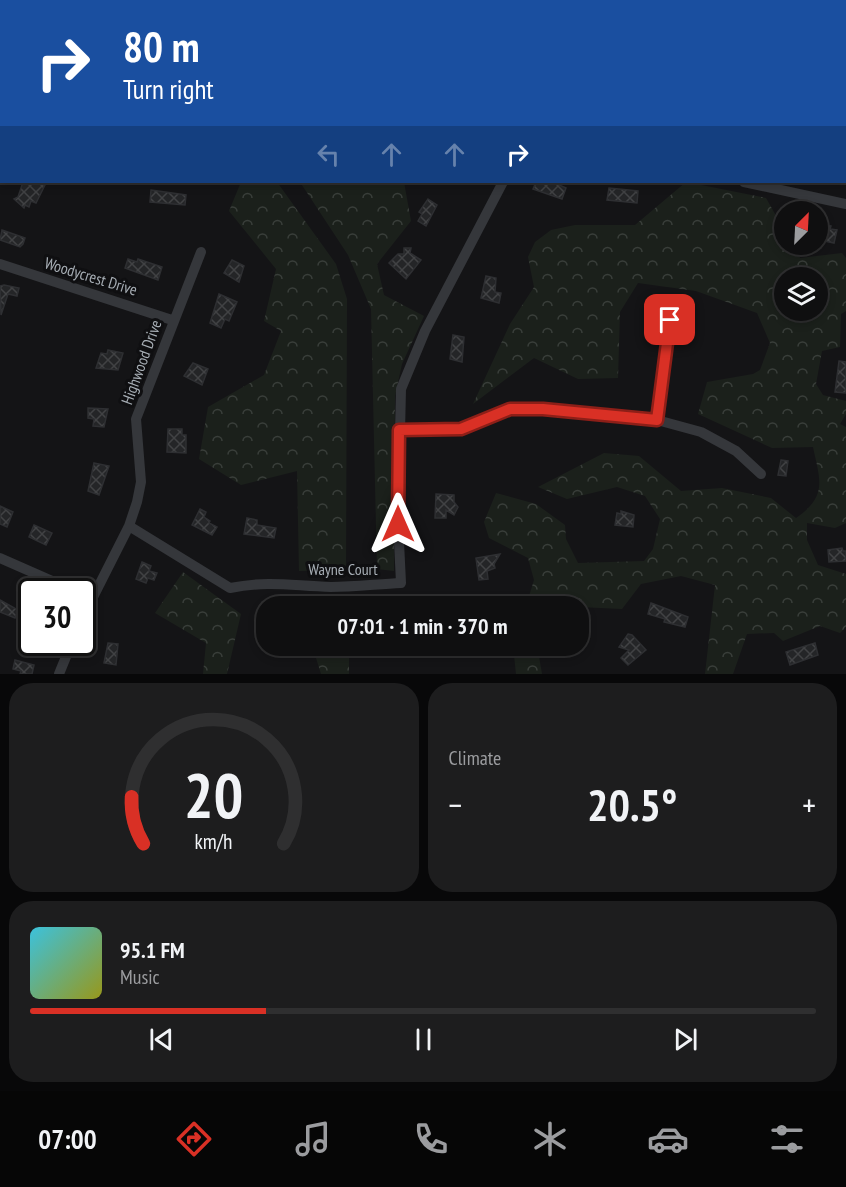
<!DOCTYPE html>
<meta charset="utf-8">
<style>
body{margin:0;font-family:"PT Sans Narrow",sans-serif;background:#1d1d1e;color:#f1f3f6;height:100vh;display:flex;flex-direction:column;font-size:22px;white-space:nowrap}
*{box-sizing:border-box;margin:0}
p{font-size:20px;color:#9b9c9f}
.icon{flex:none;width:33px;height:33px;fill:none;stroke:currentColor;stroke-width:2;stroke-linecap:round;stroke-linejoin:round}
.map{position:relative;height:674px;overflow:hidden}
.details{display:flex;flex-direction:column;gap:9px;padding:9px;background:#080809;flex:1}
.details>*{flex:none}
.banner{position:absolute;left:0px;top:0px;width:846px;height:183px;box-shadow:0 3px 9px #0003,0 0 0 2px #2f2f30;background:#1a4fa0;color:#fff;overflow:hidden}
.needle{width:39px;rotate:24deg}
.controls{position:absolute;left:774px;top:201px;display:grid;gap:12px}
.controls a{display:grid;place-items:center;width:54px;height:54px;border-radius:50%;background:#0f0f10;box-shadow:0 3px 9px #0003,0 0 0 2px #2f2f30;font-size:30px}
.speed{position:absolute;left:18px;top:578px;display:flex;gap:12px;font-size:30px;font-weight:700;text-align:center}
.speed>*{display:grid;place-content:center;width:78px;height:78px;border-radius:50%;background:#0f0f10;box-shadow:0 3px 9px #0003,0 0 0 2px #2f2f30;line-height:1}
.speed .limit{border:3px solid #111;border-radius:9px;background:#fff;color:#111}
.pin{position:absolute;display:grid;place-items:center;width:51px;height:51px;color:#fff;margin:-26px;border-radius:12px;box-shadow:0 3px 9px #0006}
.me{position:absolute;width:66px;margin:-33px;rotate:0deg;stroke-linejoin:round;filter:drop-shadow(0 0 4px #0008)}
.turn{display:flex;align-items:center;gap:21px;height:126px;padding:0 24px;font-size:27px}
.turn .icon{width:78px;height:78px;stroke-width:2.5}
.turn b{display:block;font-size:42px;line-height:51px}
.lanes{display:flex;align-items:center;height:57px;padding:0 24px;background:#0003;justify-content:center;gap:30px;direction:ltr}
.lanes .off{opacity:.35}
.big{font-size:45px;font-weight:800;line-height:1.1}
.details .tile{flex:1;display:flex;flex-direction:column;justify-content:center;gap:9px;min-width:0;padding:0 21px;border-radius:24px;background:#1d1d1e}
.details .dial{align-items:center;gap:0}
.dial svg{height:156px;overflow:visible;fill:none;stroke:#2f2f30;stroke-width:7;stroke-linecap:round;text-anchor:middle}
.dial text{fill:#f1f3f6;stroke:none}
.song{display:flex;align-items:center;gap:18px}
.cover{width:72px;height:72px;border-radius:9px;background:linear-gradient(135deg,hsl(190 70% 55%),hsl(60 70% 35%))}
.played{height:6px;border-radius:3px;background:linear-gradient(90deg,#d93025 30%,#2f2f30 30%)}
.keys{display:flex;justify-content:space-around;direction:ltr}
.heat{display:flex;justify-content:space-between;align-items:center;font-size:33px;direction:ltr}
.details .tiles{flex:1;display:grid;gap:9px;grid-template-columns:1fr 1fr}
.tile:last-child{grid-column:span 2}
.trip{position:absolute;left:256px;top:596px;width:333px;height:60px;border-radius:24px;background:#0f0f10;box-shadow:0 3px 9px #0003,0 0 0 2px #2f2f30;font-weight:800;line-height:60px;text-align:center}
.menu{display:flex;height:96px;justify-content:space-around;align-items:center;background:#060606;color:#9b9c9f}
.menu .icon{width:42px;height:42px}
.menu .selected{color:#d93025}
.menu b{font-size:27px;color:#f1f3f6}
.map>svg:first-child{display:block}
.forest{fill:url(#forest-crowns);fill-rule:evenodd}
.building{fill:url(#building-cross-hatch);stroke:#2e2f32;stroke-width:1.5}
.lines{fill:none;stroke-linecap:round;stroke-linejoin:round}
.minor{stroke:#35373b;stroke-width:10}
.route-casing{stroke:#8d1f18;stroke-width:15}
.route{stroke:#d93025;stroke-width:10}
.labels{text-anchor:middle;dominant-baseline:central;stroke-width:6;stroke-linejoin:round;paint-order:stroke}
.street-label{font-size:16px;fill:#a7aeb5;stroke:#0f0f11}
</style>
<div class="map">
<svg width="846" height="674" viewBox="0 0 846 674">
<defs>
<pattern id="forest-crowns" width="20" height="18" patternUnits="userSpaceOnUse" patternTransform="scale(1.5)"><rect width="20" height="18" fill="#1b201b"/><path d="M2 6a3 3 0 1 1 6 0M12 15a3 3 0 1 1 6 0" fill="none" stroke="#393e3a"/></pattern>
<pattern id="building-cross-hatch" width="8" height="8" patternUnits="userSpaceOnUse" patternTransform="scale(1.5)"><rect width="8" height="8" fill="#242527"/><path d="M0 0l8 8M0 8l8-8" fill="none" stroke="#414244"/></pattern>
</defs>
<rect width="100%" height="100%" fill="#141416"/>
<path class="forest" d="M0,0H154L155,1L2,2L1,52Z
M693,0H846V18L844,2Z
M241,182H277L336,264L347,299L346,570L299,571L297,471L241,485L199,459L208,407L264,375L281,331L264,321L276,269L229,211Z
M300,182H404L411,221L377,264L384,295L424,316L402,364L395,396L394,571L377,569L371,309L348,255Z
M686,182L766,198L784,230V244L793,245L800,258L842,253L846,258V311L841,314L840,347L822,351L816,384L823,395L846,401V414L840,424L846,427V523L835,528L807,523V540L818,565L846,574V627L840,633L820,626L783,641L774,633L747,634L733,674H705L715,585L681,576L641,584L622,609L580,607L557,598L542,606H526L534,580L528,558L489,538L484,522L496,493L536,504L565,525L566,539L578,563L644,561L653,549L660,519L645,496L617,487L567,499L538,487L604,453L639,456L681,491L722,488L771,498L796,518C828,496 820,480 813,447L772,448L698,414L707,382L753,374L760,370L770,343L757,313L696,291L638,283L620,312L618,378L578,379L534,358L473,404L510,324L534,287L528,257L535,242L551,230L575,225H635ZM784,278H818V310H784Z
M183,572L241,614L227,674H203L206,643L155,613Z
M349,597V606H300L298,598Z
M312,645H349V674H321Z
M513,645H537L542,674H516Z"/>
<path class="building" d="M23,182H37L45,185L36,203L31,201L29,207L25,205L24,208L14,199L18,197Z
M536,182H558L557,184L566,188L562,199L533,189Z
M609,188L638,191L637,203L607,200Z
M151,190L186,195L185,205L150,202Z
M428,199L437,205L426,226L418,221L422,214L419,212Z
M818,223L831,226L830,229L837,230L834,243L824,241L825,237L818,235Z
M2,230L25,238L23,244L20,247L0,240Z
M404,248H411L410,253L421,260L406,279L389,263L398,254H404Z
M128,259L137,262L138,259L162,267L158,280L125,268Z
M232,260L244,266L239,282L224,273Z
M486,276L496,278L495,292L501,293L499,303L481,298Z
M4,285L19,288L17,296L8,294L1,315L0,286Z
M219,294L237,302L229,321L225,319L221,328L210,323Z
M453,335L464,337L462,362L450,359Z
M108,350L123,353L118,370L96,368L101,353L107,354Z
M839,361L846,362V393L835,392Z
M193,363L208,369L202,385L184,376Z
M88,408L108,409L104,427L93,426L94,419L88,418Z
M168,429H182V435H186V453L167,452Z
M781,460L788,461L786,476L778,475Z
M94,463L109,466L99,495L88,491Z
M436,494L454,495V502L458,507L454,515L446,510V518H435Z
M0,506L13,512L7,527L0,524Z
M200,509L206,512L204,517L210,521L209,523L217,527L212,535L192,525Z
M621,511L634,515L633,527L615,525L617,513L621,514Z
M247,518L257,520V525L276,528L274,538L244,534Z
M34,525L52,533L46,545L29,537Z
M842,548L843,551H846V561L829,562L828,550Z
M500,554L494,564L495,568L487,571L488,579L479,580L476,558Z
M142,562L151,566L149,571L157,573L154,580L148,578L146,583L136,579Z
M0,600L18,610L15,618L0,612Z
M651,603L688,617L685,627L664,622L665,619L648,614Z
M628,634L632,635L646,650L628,665L621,658L629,650L619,647Z
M108,643L118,644L116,665L104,663Z
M815,643L818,655L790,665L786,652Z
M400,645H423V653H400Z
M15,660L34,665L32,674H20L21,671L13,669Z"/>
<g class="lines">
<path class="minor" d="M594,2L595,0
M0,172L2,167
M744,182L846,204
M0,264L172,320
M657,420L670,320
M399,430L461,429L509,409H543L657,420L701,432L736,451L761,474
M129,526L230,588C271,580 292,586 331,587C354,587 378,584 401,583L398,521L401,389L425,331L503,182
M0,558L75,591
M82,619L129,526L137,502L141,482L136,419L201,252
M59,674L72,642"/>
</g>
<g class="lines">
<defs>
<path id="route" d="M398,524L399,430L461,429L510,409H543L657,420L670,320"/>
</defs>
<use href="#route" class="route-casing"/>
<use href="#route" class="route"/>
</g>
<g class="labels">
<g class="street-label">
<text transform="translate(91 276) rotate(17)">Woodycrest Drive</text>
<text transform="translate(141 362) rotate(-70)">Highwood Drive</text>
<text x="343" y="569">Wayne Court</text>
</g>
</g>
</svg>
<div class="controls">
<a><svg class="needle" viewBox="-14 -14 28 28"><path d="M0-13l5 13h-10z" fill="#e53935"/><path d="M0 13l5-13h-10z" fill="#9b9c9f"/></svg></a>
<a><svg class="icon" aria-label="layers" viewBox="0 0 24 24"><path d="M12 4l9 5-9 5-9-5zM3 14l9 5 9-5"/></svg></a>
</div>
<div class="speed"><div class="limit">30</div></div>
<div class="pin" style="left:670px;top:320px;background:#d93025"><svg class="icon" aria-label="arrive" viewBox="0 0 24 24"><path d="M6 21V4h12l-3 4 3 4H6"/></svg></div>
<svg class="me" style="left:398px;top:524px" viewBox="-20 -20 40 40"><path d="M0-17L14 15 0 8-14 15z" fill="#d93025" stroke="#fff" stroke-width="4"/></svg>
<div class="trip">07:01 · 1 min · 370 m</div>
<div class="banner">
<div class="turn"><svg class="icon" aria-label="right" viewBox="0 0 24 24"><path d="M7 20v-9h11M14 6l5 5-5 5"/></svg><div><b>80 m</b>Turn right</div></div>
<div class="lanes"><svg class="icon off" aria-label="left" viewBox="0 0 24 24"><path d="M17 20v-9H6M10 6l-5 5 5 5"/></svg><svg class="icon off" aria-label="ahead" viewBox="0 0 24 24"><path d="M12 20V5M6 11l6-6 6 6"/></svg><svg class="icon off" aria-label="ahead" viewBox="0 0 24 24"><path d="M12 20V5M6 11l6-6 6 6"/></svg><svg class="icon" aria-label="right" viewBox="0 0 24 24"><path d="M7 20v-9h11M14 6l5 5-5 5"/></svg></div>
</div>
</div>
<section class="details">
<div class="tiles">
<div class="tile dial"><svg viewBox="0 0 100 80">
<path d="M14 69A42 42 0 1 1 86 69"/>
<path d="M14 69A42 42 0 0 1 8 45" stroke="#d93025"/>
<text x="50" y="56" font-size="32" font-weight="700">20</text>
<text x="50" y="72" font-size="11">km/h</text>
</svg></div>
<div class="tile"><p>Climate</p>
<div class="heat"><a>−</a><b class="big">20.5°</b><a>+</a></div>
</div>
<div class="tile">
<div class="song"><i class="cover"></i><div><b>95.1 FM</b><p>Music</p></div></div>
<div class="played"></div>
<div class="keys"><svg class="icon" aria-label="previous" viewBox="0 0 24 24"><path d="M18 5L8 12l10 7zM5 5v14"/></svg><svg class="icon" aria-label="pause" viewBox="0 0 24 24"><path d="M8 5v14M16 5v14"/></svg><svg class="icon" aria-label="next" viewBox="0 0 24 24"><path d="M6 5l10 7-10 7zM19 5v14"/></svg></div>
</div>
</div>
</section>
<nav class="menu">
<b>07:00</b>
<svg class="icon selected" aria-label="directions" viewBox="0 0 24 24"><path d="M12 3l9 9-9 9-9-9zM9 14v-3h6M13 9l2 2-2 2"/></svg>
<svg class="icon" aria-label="music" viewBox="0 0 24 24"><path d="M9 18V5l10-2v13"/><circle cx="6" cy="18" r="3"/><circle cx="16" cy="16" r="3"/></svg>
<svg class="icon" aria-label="phone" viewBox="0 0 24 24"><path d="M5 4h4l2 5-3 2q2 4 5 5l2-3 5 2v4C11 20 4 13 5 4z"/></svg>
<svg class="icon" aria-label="climate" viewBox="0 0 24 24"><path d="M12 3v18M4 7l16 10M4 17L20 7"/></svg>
<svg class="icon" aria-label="car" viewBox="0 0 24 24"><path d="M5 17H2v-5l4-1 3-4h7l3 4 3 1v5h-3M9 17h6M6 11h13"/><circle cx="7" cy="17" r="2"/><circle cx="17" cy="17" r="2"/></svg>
<svg class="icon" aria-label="filters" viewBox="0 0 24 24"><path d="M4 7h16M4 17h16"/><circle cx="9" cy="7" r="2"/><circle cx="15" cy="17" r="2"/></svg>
</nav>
